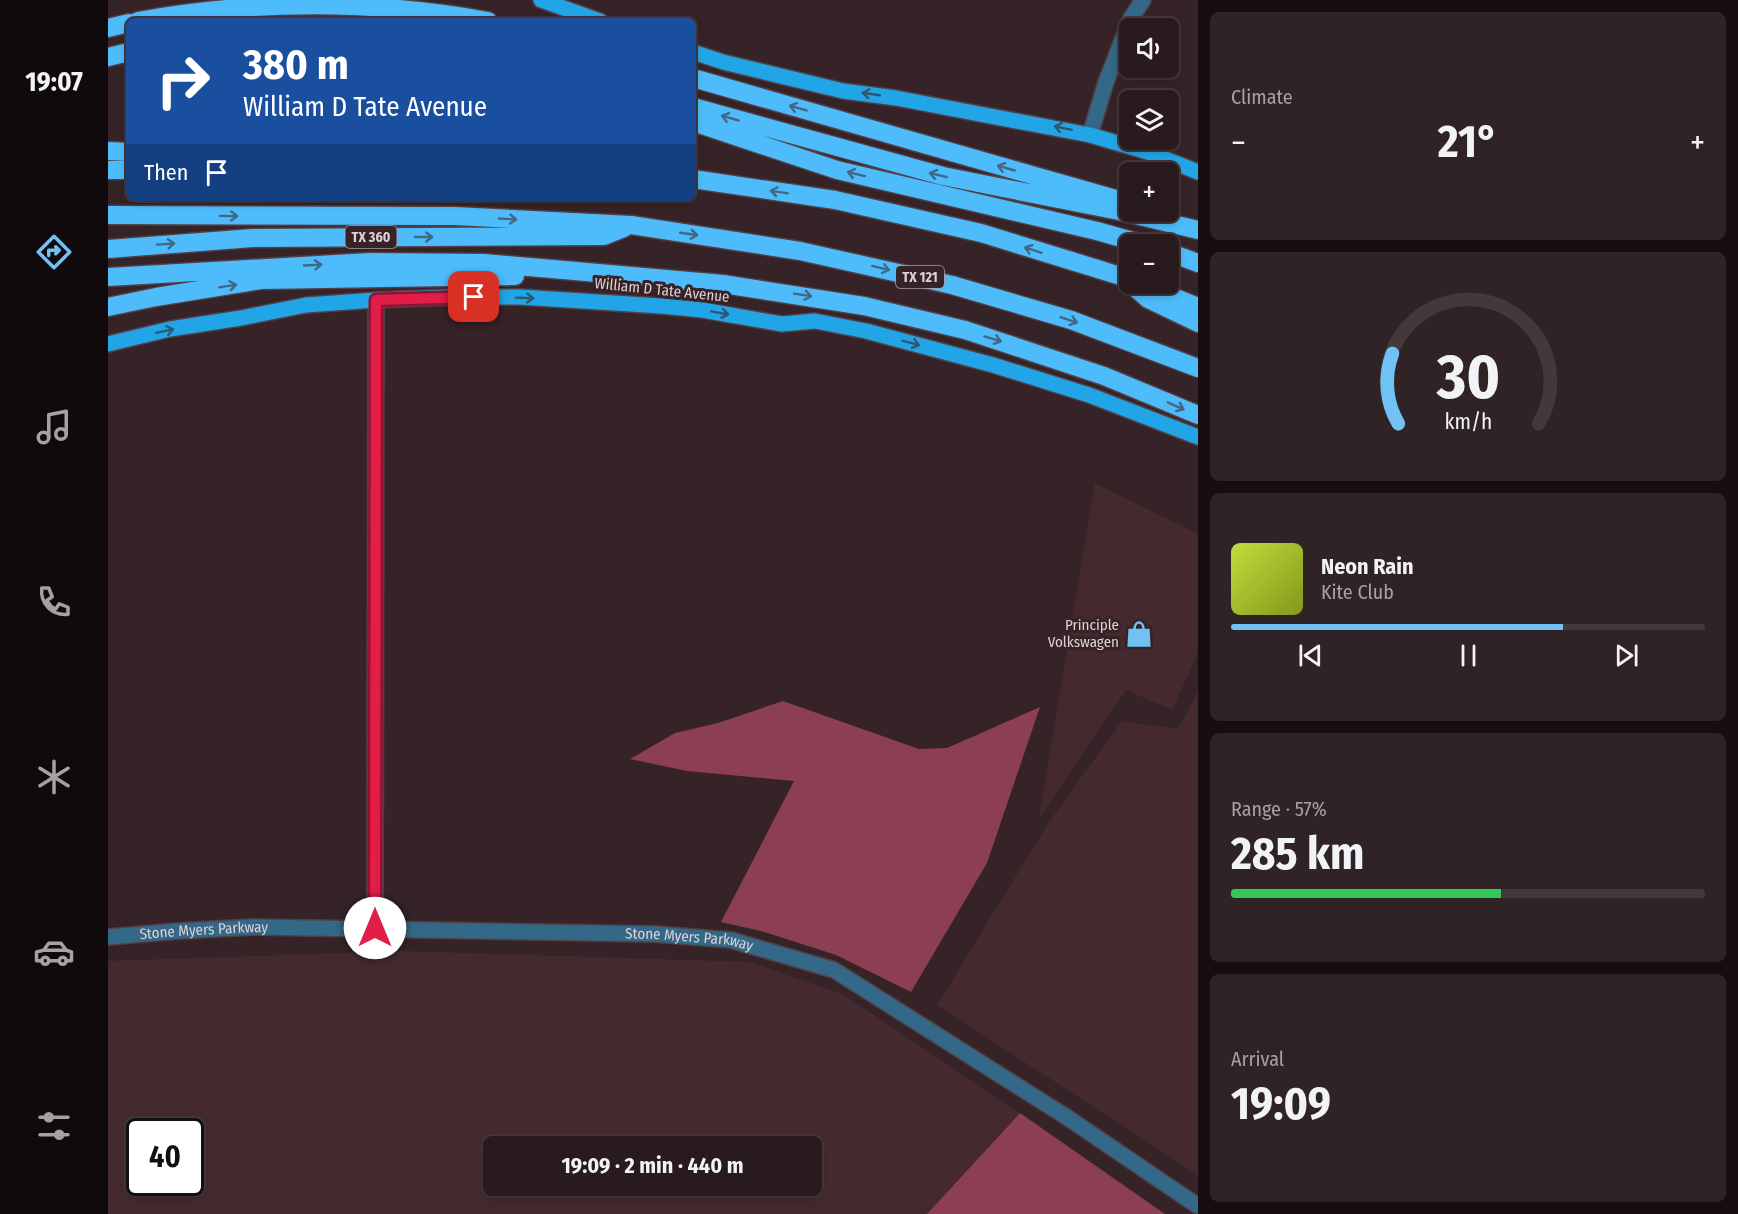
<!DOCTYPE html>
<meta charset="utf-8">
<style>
body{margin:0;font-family:"Fira Sans Condensed",sans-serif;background:#302326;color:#f1f3f6;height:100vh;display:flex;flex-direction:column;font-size:22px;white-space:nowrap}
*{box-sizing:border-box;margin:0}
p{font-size:20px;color:#a5a1a4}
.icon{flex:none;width:33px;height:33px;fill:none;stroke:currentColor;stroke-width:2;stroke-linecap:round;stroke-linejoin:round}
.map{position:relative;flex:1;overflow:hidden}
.details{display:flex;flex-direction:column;gap:12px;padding:12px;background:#160e10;width:540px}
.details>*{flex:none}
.hud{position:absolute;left:18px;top:18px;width:570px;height:183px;border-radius:9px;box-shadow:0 3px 9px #0003,0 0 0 2px #44383b;background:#1a4fa0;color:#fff;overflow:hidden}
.buttons{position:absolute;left:1011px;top:18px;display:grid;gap:12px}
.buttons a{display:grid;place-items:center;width:60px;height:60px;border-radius:9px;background:#281a1d;box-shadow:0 3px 9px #0003,0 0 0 2px #44383b;font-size:30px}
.speed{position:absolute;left:18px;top:1118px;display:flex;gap:12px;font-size:30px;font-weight:700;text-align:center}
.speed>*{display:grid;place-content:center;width:78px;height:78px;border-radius:50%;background:#281a1d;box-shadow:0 3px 9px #0003,0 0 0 2px #44383b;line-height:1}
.speed .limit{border:3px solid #111;border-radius:9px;background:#fff;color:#111}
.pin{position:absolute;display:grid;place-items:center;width:51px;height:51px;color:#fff;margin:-26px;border-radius:12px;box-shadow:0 3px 9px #0006}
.me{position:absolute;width:66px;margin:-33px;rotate:0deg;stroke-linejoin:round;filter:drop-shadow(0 0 4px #0008)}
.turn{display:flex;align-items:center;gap:21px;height:126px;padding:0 18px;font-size:27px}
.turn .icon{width:78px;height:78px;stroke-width:2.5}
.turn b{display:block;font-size:42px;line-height:51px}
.then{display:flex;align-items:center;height:57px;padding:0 18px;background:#0003;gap:12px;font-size:22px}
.big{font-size:45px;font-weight:700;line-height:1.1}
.details .card{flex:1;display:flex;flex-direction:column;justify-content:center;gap:9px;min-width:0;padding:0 21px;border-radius:9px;background:#302326}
.details .dial{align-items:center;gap:0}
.dial svg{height:156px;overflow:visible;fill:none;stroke:#44383b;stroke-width:7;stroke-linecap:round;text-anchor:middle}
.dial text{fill:#f1f3f6;stroke:none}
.song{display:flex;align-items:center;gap:18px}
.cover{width:72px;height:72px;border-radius:9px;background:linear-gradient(135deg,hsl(70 70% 55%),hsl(70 70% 35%))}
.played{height:6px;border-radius:3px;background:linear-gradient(90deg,#70c2f4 70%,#44383b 70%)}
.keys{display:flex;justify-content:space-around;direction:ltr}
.heat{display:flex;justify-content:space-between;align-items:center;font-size:33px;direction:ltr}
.charge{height:9px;border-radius:4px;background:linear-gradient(90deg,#34c759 57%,#44383b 0)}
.trip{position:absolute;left:375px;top:1136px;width:339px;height:60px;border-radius:9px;background:#281a1d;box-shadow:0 3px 9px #0003,0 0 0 2px #44383b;font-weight:700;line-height:60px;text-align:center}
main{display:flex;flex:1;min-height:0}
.menu{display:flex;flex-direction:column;width:108px;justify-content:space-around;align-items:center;background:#100a0c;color:#a5a1a4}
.menu .icon{width:42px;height:42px}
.menu .selected{color:#70c2f4}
.menu b{font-size:27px;color:#f1f3f6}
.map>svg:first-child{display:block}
.built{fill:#442a2f;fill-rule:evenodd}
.forest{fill:#8c3e52}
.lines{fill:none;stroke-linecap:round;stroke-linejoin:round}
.minor-casing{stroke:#513f43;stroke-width:18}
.major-casing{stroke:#513f43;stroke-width:18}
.highway-casing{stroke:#513f43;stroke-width:21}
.minor{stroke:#346888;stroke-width:15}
.major{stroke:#22a5e7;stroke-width:15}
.highway{stroke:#4ebcfb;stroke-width:18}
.oneway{stroke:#2e5774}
.oneway2{stroke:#416886}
.route-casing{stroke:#92132f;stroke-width:15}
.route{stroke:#e11d48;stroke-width:10}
.labels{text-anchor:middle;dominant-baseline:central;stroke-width:6;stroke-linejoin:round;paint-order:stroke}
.shield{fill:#362327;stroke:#ac9da0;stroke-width:1.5}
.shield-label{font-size:14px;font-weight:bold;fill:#dfd1d4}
.street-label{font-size:15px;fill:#dfd1d4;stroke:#362327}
.poi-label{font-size:15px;fill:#dfd1d4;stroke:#362327;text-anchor:end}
</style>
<main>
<nav class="menu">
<b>19:07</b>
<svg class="icon selected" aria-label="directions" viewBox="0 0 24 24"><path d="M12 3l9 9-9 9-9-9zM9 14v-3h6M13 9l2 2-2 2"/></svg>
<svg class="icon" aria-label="music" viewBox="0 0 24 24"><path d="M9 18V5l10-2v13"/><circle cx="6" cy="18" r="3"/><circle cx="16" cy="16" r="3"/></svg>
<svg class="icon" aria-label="phone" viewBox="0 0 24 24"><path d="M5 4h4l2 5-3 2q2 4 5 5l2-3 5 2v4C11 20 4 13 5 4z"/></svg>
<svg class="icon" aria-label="climate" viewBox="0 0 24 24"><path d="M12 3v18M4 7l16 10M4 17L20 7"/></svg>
<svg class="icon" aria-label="car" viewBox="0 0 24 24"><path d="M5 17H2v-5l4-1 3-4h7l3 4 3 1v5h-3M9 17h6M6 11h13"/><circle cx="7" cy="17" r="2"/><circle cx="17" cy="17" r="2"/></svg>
<svg class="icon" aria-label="filters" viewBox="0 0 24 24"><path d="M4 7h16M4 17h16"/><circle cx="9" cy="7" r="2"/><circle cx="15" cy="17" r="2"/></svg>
</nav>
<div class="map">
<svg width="1090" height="1214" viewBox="0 0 1090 1214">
<rect width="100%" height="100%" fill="#362327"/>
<path class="built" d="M987,483L1090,534V653L1064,710L1018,690L931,819Z
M1090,691V1175L829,1005L941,822L1014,721L1070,729Z
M293,951L642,962L735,994L912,1113L819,1214H0V961ZM32,1131H82V1182H32ZM386,1146H704V1185H386Z"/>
<path class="forest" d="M675,701L811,749L839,748L932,707L879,863L803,992L728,955L653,931L613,922L686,781L579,771L522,759L567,733L610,723Z
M912,1113L1057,1214H819Z"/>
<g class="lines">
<defs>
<g id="minor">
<path d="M982,135L998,82L1023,18L1035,0"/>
<path d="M267,928L268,300"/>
<path id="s1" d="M0,937L70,931L145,927L547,934L623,940L726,970L957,1116L1090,1206"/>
</g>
<path id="major" d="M433,0L492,21
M585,52L615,62L735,91L788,98L982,135L1040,152L1090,172
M0,344L62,329L133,318L198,305L268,300L343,297H412L553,306L594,310L674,324L707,321L758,331L885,365L981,395L1090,437"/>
<path id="highway" d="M30,21C144,0 266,0 380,21
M0,28L21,23
M0,57L21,52
M585,78L1011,200
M585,107L835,176L1011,211L1090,230
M585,122L729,170L989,231L1035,244
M0,151L21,152
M0,170H21
M585,179L727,200L873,233L1022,279
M0,215L347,216L523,225L692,251L844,285L963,320L1090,368
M0,249L145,238L496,236L516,228
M1060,252L1090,263
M0,277L262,262L376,263L615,284L756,306L857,330L996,376L1090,415
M1023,284L1040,299L1090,323
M1036,285L1090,307
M0,307L48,297L153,280L407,276"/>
</defs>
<use href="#minor" class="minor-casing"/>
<use href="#major" class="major-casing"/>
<use href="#highway" class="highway-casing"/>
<use href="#minor" class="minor"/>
<use href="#major" class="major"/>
<use href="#highway" class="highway"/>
</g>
<defs><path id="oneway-shaft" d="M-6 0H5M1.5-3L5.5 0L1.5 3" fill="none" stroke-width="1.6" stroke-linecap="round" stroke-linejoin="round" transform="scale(1.5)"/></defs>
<g class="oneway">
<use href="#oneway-shaft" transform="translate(763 94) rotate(-172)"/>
<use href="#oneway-shaft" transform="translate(955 128) rotate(-168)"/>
<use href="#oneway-shaft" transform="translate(417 298) rotate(2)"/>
<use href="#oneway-shaft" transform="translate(612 313) rotate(10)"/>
<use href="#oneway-shaft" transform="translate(57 331) rotate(-12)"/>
<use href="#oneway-shaft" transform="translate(803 343) rotate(15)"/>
</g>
<g class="oneway2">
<use href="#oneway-shaft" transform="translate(690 108) rotate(-164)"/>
<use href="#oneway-shaft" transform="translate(622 118) rotate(-164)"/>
<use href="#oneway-shaft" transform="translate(898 168) rotate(-164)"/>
<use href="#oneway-shaft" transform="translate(748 174) rotate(-167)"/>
<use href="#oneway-shaft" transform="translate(830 175) rotate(-166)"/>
<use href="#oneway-shaft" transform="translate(671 192) rotate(-171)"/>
<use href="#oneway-shaft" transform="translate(121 216) rotate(1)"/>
<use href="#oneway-shaft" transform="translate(400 219) rotate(3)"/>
<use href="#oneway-shaft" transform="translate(581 234) rotate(8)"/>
<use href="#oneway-shaft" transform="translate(316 237)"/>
<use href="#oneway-shaft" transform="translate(58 244) rotate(-4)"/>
<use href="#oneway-shaft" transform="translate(925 250) rotate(-162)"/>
<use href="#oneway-shaft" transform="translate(205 265) rotate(-3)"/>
<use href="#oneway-shaft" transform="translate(773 268) rotate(14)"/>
<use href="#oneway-shaft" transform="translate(120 286) rotate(-9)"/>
<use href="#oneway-shaft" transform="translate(695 295) rotate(9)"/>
<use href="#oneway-shaft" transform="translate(961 320) rotate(18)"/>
<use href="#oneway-shaft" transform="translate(885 339) rotate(17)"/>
<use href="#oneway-shaft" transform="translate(1068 406) rotate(24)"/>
</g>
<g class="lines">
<defs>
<path id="route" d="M267,928L268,300L366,297"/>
</defs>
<use href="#route" class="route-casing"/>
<use href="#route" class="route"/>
</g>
<defs>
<symbol id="shop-bare" viewBox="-9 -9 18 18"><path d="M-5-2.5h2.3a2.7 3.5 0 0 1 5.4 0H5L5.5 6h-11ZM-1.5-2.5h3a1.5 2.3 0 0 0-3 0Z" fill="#70c2f4" stroke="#362327" stroke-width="2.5" paint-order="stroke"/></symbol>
</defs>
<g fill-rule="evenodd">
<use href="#shop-bare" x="1012" y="615" width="38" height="38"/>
</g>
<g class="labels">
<g class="shield">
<rect x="237.5" y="226" width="51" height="22" rx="4.5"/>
<rect x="788" y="266" width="48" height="22" rx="4.5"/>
</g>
<g class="shield-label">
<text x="263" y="237">TX 360</text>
<text x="812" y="277">TX 121</text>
</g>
<g class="street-label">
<text transform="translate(554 290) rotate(6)">William D Tate Avenue</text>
<text stroke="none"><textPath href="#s1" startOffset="96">Stone Myers Parkway</textPath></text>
<text stroke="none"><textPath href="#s1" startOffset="582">Stone Myers Parkway</textPath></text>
</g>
<g class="poi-label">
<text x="1011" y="625">Principle<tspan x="1011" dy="17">Volkswagen</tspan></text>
</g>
</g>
</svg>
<div class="buttons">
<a><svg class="icon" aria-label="sound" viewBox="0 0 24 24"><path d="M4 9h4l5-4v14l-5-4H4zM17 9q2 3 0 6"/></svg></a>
<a><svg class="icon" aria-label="layers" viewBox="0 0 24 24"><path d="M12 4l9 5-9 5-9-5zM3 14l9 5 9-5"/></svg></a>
<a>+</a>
<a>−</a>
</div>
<div class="speed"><div class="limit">40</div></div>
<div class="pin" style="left:366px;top:297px;background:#d93025"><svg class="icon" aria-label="arrive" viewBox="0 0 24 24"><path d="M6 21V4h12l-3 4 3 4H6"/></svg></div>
<svg class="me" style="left:267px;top:928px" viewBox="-20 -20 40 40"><circle r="19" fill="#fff"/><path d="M0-13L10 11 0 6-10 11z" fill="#e11d48"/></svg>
<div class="trip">19:09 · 2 min · 440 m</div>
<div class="hud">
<div class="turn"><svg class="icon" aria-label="right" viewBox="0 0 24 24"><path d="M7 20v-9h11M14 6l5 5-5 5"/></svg><div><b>380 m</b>William D Tate Avenue</div></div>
<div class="then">Then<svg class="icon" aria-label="arrive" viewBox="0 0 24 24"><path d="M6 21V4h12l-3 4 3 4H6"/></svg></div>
</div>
</div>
<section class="details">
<div class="card"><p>Climate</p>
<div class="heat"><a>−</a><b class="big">21°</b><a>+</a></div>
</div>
<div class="card dial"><svg viewBox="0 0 100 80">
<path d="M14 69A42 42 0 1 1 86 69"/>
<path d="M14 69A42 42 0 0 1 11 33" stroke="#70c2f4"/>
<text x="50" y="56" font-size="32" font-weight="700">30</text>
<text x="50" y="72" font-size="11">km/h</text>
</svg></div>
<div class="card">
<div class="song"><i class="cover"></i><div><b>Neon Rain</b><p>Kite Club</p></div></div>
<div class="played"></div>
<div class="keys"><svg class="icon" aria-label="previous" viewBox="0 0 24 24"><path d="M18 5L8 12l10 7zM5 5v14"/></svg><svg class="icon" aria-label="pause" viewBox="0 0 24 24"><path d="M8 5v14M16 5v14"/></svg><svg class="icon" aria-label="next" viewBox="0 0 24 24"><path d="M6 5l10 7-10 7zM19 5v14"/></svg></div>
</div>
<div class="card"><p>Range · 57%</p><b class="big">285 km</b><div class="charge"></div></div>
<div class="card"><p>Arrival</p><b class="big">19:09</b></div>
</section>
</main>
